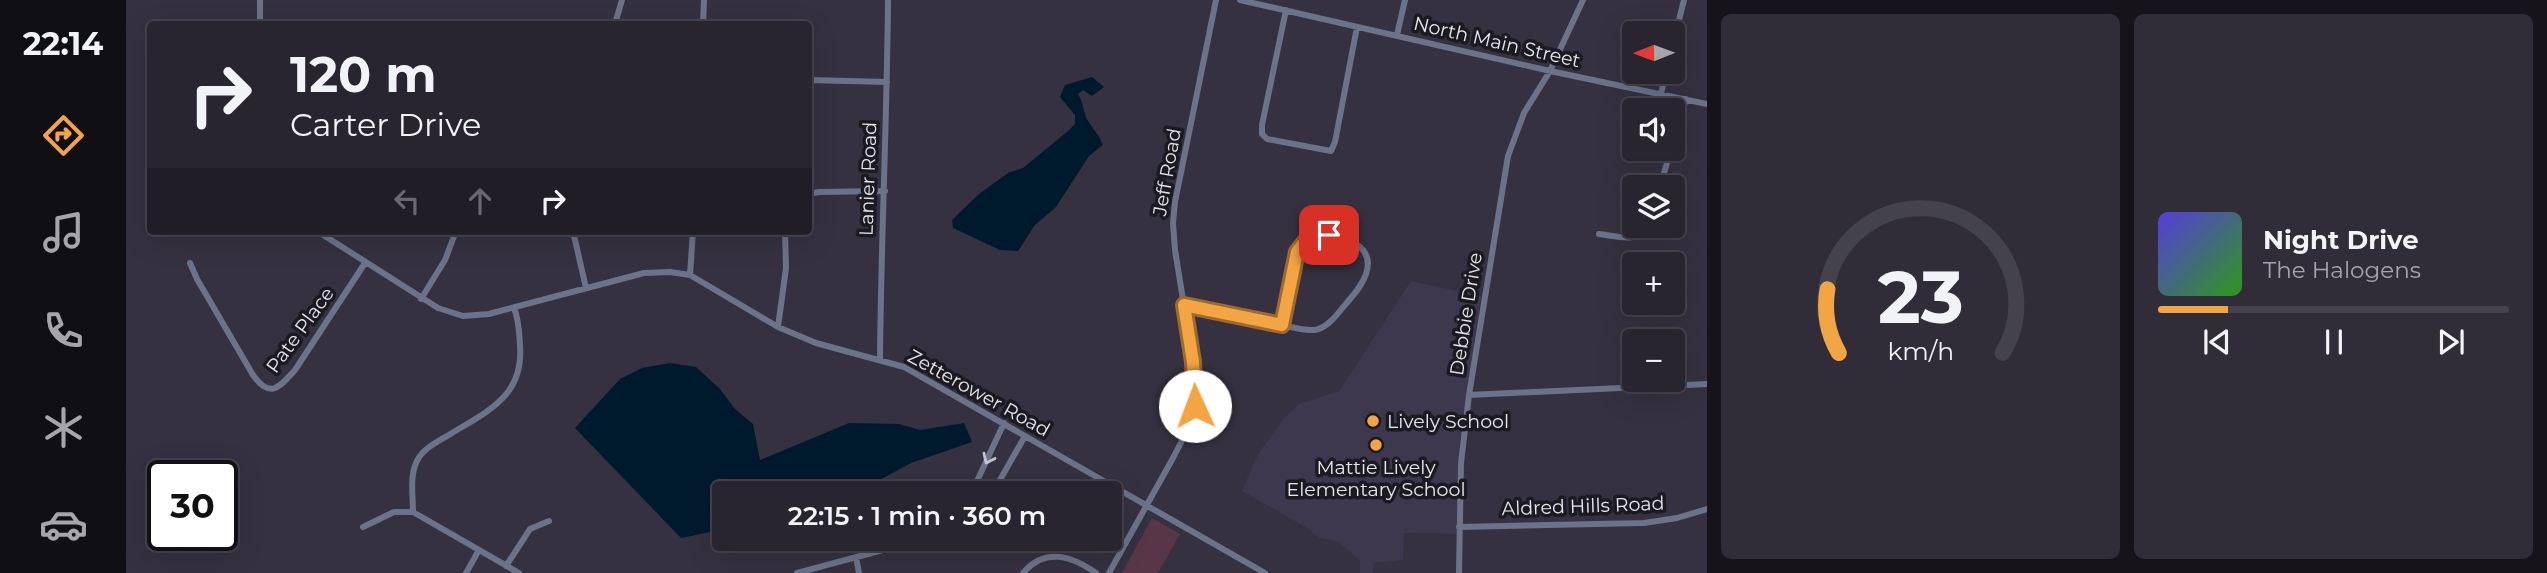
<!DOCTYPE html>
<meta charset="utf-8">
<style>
body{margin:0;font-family:Montserrat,sans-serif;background:#302d38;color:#f1f3f6;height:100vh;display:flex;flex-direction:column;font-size:26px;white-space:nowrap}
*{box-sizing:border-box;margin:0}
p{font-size:23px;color:#a5a5ab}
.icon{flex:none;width:38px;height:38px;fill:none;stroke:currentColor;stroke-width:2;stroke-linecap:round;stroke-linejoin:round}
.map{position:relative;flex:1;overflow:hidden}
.drawer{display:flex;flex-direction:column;gap:14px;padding:14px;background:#16141a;width:840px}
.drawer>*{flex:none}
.hud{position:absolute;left:21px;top:21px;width:665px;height:214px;border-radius:7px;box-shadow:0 7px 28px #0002,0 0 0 2px #44424c;background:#282530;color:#f1f3f6;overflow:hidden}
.needle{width:46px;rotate:269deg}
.buttons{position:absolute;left:1496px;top:21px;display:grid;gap:14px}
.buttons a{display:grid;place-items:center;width:63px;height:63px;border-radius:7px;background:#282530;box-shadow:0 7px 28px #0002,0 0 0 2px #44424c;font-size:35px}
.speed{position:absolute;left:21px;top:460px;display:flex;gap:14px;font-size:35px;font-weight:700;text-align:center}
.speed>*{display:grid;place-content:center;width:91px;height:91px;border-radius:50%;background:#282530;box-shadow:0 7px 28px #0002,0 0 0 2px #44424c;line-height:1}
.speed .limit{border:4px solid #111;border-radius:10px;background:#fff;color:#111}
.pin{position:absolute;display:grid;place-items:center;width:60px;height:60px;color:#fff;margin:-30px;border-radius:14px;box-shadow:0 4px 10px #0006}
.me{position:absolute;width:77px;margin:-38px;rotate:358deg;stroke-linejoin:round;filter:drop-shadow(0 0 5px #0008)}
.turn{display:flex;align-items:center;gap:24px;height:147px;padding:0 28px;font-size:32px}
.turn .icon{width:91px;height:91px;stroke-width:2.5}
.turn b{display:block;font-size:49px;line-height:60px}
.lanes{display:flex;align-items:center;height:66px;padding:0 28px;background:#0003;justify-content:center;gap:35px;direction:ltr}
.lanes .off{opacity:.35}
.drawer .card{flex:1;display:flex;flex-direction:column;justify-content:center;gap:10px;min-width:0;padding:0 24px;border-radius:10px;background:#302d38}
.drawer .dial{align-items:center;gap:0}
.dial svg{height:182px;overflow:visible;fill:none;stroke:#44424c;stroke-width:7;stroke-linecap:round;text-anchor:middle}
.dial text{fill:#f1f3f6;stroke:none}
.song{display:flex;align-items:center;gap:21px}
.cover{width:84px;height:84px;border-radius:10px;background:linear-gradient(135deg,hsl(250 70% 55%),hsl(110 70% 35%))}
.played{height:7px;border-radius:4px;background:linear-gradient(90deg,#f3a443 20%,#44424c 20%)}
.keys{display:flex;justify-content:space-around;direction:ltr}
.drawer .tiles{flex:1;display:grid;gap:14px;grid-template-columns:repeat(2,1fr)}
.trip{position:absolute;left:586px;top:481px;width:410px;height:70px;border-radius:7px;background:#282530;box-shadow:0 7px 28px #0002,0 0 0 2px #44424c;font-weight:600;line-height:70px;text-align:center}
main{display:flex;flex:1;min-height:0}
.menu{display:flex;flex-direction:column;width:126px;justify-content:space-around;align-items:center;background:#100f13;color:#a5a5ab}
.menu .icon{width:49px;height:49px}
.menu .on{color:#f3a443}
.menu b{font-size:32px;color:#f1f3f6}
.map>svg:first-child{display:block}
.built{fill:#3d384d}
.green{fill:#583647}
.water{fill:#001a2d}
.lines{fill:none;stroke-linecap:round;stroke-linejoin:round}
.minor{stroke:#6b738a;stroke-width:6}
.oneway{stroke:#c2c3d0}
.route-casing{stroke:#9e6b2c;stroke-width:18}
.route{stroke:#f3a443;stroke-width:12}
.poi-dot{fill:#f3a443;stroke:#1c1a21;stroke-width:2.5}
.labels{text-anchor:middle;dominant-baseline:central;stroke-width:7;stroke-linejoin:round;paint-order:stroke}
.street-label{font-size:19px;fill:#e7e5ee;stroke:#1c1a21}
.poi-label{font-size:19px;fill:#e7e5ee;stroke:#1c1a21;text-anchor:start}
</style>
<main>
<nav class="menu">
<b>22:14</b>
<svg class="icon on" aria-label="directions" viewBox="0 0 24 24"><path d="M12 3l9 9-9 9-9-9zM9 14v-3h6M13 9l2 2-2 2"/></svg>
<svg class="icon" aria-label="music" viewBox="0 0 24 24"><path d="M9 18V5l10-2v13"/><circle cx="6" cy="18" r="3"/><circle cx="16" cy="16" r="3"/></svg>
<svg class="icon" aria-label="phone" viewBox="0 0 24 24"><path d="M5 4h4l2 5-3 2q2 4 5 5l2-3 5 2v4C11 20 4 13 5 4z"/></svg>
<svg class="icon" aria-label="climate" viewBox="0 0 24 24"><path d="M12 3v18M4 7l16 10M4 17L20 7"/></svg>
<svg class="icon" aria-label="car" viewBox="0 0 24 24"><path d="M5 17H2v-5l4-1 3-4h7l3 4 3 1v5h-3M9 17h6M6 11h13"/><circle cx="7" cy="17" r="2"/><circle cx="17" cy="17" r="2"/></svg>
</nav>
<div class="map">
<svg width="1581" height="573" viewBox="0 0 1581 573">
<rect width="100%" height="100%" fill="#353140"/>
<path class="built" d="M1285,281L1355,296L1334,443L1333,534L1278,533L1277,560L1248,563L1247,573H1234V561L1212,541L1194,538L1178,526L1116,491L1132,454L1157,419L1173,404L1213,391Z"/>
<path class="green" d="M1026,518L1054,534L1032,573H996Z"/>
<path class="water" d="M966,77L978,87L966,96L957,90L952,94C958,103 957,113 962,121C968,130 973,135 977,145L963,156L930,207L909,225L892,251L874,250L827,228L826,220L853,194L882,173L897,168L942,131L949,124V115L934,97L939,85Z
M544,363L570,367L594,389L609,409L627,424L634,460L723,423L773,424L794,430L838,423L846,442L785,463L750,482L699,493L598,494V529L555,538L449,428L494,379L516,368Z"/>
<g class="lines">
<path class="minor" d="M134,0V24
M1114,0L1424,71L1581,104
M1160,10L1136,125V134L1141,139L1205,151L1209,142L1231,27
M489,24L496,0
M577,24L578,0
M1271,35L1279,0
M1547,44L1558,0
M682,80L761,82
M1535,94L1540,72
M1547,141L1560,99
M1534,187L1545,149
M682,194L693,192L759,191
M191,231L312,308L337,316L363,314L518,273L544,272L564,275L652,327L690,343L778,367L1139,573
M447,231L460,288
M1473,234C1491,236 1512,244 1523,226
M1195,235C1216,234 1250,245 1240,274C1236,286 1226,297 1218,306C1211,315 1201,328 1189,330C1178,331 1166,327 1156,325L1171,252L1181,239Z
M64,263L71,279L127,375C144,399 153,388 169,370L239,263
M564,275L567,231
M295,299L319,260L330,231
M1058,305L1156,325
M652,327L660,268L659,231
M754,360C755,240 761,120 762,0
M1343,395L1581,384
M845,494L878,423
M866,494L899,436
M287,512C287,495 283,475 292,459C299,447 315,440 326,433C364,410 398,395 394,345C393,332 393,320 388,308
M237,527L268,512H287L393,573
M1333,527L1518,523L1551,518L1581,509
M730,557L733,573
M380,566L404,529L423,521
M340,573L353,550
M671,573L798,539
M897,573C919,547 946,556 970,573
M983,573L1047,458L1064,425L1069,406L1067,362L1049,250L1047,223L1049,202L1090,0
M1333,573L1335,463L1343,395L1382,156L1398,113L1424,71L1457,0"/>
</g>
<defs><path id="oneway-chevron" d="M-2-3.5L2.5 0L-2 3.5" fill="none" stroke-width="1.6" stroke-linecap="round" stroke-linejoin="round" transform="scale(1.75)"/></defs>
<use class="oneway" href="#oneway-chevron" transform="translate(862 459) rotate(115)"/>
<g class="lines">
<defs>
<path id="route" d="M1069,406L1067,362L1058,305L1156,325L1171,252L1181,239L1203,235"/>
</defs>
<use href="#route" class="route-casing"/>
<use href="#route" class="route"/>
</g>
<g class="poi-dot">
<circle cx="1247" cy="421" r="7"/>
<circle cx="1250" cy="445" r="7"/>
</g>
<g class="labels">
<g class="street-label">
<text transform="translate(1371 42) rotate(13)">North Main Street</text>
<text transform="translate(1041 172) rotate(-80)">Jeff Road</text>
<text transform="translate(742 179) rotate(-88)">Lanier Road</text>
<text transform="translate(1340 314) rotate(-81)">Debbie Drive</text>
<text transform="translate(174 330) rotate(-54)">Pate Place</text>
<text transform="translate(853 393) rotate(29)">Zetterower Road</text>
<text transform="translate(1457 506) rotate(-2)">Aldred Hills Road</text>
</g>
<g class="poi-label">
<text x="1261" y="421">Lively School</text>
<text x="1250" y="467" text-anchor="middle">Mattie Lively<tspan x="1250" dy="22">Elementary School</tspan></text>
</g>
</g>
</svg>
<div class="buttons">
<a><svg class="needle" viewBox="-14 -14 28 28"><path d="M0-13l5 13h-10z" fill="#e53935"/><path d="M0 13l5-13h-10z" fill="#a5a5ab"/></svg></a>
<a><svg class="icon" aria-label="sound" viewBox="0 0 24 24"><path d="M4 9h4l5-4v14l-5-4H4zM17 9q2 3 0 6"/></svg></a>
<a><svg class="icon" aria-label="layers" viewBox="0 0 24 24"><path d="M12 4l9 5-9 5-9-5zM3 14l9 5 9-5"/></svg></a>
<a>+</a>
<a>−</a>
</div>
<div class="speed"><div class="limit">30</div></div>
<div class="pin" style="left:1203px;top:235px;background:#d93025"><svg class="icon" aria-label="arrive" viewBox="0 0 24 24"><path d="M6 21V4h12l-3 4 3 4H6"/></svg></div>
<svg class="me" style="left:1069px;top:406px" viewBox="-20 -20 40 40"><circle r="19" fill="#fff"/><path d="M0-13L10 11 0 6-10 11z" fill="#f3a443"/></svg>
<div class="trip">22:15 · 1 min · 360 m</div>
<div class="hud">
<div class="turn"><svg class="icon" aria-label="right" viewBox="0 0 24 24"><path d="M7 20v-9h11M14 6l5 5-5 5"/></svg><div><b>120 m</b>Carter Drive</div></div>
<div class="lanes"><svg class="icon off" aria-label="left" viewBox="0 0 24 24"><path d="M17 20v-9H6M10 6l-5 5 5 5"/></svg><svg class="icon off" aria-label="ahead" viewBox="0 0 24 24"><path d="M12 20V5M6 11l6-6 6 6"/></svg><svg class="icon" aria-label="right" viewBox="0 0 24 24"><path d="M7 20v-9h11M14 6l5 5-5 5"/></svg></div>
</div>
</div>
<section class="drawer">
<div class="tiles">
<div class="card dial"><svg viewBox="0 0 100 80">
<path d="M14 69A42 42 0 1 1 86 69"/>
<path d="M14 69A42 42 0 0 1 9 41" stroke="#f3a443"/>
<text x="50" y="56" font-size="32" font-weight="700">23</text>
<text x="50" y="72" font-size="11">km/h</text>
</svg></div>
<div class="card">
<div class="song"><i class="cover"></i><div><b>Night Drive</b><p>The Halogens</p></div></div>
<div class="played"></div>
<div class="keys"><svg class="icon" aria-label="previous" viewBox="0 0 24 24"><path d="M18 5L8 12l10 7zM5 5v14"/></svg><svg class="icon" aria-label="pause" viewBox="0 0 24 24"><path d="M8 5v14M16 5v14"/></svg><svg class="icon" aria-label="next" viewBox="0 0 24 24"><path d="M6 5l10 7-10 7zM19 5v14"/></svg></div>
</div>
</div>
</section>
</main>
